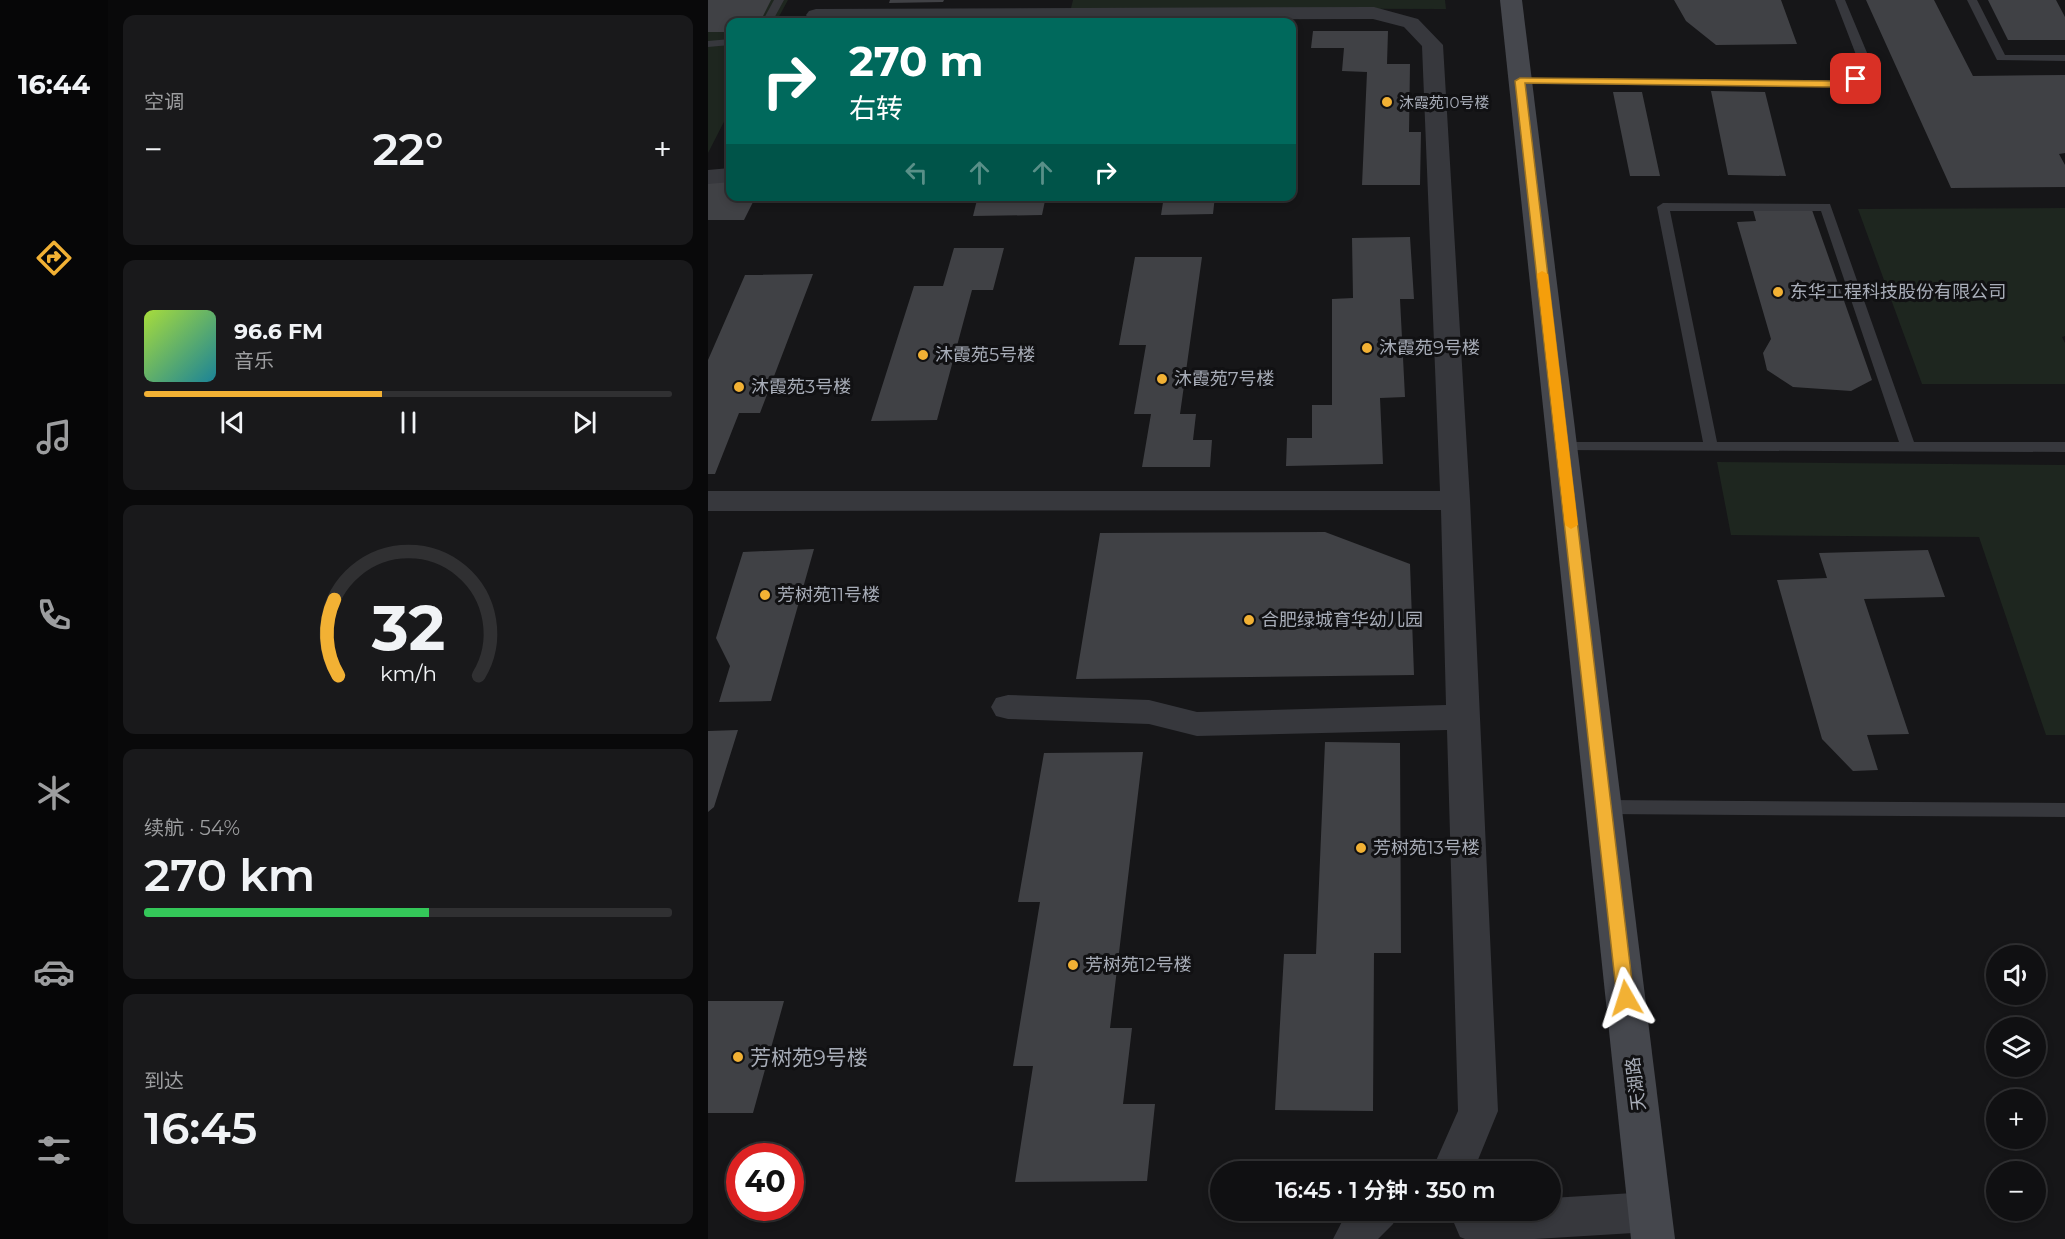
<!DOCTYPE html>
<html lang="zh">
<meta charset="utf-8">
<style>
body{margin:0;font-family:Montserrat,"Noto Sans SC",sans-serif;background:#19191b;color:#f1f3f6;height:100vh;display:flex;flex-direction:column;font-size:22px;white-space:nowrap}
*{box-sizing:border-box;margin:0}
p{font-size:20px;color:#9c9d9f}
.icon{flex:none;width:33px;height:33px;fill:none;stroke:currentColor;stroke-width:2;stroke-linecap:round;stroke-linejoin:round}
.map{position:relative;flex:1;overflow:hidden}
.side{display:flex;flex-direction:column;gap:15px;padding:15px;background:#09090a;width:600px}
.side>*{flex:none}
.banner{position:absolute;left:18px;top:18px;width:570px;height:183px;border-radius:12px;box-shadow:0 3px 9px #0003,0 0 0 2px #303032;background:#00695c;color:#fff;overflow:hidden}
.tools{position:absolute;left:1278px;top:945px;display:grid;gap:12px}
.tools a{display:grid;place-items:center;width:60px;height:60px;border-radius:50%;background:#101012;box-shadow:0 3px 9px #0003,0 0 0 2px #303032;font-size:30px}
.speed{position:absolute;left:18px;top:1143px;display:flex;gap:12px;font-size:30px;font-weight:700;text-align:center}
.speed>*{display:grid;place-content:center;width:78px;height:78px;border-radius:50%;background:#101012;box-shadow:0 3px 9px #0003,0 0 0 2px #303032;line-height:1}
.speed .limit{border:9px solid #d22;background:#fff;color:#111}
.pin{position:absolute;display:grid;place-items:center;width:51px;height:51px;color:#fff;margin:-26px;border-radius:12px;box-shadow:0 3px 9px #0006}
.me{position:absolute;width:66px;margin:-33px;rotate:354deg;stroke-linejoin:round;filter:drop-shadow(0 0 4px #0008)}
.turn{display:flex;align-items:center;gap:21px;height:126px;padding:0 24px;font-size:27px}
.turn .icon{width:78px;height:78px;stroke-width:2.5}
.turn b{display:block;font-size:42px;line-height:51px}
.lanes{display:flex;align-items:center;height:57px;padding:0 24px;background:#0003;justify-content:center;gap:30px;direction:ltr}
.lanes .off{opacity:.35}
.big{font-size:45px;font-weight:600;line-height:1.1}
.side .widget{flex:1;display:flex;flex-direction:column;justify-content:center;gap:9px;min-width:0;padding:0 21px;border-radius:12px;background:#19191b}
.side .dial{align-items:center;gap:0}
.dial svg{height:156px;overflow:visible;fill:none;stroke:#303032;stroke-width:7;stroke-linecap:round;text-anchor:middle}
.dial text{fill:#f1f3f6;stroke:none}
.song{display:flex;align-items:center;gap:18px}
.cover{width:72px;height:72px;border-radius:9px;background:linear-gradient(135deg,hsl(80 70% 55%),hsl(190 70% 35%))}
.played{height:6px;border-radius:3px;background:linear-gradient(90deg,#f2b134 45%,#303032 45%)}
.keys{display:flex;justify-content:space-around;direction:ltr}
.heat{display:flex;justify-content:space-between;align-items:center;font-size:33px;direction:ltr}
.charge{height:9px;border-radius:4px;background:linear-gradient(90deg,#34c759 54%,#303032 0)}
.trip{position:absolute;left:502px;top:1161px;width:351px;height:60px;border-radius:30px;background:#101012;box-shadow:0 3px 9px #0003,0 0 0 2px #303032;font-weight:600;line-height:60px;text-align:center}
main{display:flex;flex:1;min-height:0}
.menu{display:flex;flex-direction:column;width:108px;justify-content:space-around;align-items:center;background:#060607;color:#9c9d9f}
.menu .icon{width:42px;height:42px}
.menu .on{color:#f2b134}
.menu b{font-size:27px;color:#f1f3f6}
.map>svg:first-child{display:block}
.green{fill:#1e261f}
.building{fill:#404145}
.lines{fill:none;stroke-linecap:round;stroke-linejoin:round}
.lane{fill:#37383d;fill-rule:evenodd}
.street{fill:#37383d;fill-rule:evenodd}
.secondary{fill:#45474d;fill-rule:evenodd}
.route{fill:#f2b134;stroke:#9d7322;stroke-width:1.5}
.slow{fill:#f59e0b}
.poi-dot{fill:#f2b134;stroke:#111113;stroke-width:2}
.labels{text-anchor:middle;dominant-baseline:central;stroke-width:6;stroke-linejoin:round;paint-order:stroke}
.far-poi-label{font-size:15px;fill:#a8adb8;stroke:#111113;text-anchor:start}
.poi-label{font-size:18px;fill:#a8adb8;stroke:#111113;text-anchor:start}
.street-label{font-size:18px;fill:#a8adb8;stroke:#111113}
.near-poi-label{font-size:21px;fill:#a8adb8;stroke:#111113;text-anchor:start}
</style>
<main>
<nav class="menu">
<b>16:44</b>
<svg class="icon on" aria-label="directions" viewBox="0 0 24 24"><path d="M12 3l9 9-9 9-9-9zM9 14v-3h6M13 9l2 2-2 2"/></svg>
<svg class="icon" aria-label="music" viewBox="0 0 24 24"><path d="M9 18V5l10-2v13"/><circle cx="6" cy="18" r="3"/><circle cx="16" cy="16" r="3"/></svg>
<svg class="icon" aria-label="phone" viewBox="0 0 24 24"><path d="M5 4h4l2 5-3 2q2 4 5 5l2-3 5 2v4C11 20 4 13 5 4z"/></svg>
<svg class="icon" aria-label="climate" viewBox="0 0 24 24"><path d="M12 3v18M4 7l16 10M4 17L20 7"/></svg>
<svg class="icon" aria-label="car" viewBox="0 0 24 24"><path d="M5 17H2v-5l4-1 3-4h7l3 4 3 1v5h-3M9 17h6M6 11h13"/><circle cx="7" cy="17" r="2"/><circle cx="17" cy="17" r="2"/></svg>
<svg class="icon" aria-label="filters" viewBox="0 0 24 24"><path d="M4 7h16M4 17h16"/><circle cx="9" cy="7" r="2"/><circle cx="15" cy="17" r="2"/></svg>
</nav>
<section class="side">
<div class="widget"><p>空调</p>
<div class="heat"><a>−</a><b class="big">22°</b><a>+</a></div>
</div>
<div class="widget">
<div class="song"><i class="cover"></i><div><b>96.6 FM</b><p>音乐</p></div></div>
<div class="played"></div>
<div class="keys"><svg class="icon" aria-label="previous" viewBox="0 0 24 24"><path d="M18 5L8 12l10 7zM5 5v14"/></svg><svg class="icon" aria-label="pause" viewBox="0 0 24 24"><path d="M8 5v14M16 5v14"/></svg><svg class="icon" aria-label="next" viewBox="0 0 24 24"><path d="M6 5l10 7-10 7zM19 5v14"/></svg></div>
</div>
<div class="widget dial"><svg viewBox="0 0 100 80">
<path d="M14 69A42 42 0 1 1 86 69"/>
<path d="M14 69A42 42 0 0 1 12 30" stroke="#f2b134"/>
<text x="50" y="56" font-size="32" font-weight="700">32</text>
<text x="50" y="72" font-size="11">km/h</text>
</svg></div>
<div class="widget"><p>续航 · 54%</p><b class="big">270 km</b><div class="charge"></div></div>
<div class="widget"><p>到达</p><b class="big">16:45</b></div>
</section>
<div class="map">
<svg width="1357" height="1239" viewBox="0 0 1357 1239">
<rect width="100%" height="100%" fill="#161618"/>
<path class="green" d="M0,0H80L68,22H22V110L0,153Z
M365,0H737L738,9L363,8Z
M1357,208V336L1354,337L1357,343V384H1214L1150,209Z
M1009,462L1357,465V735H1338L1271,537L1023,535Z"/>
<path class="building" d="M0,0H63L52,22H22V32H0Z
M182,0H236L235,2L181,3Z
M966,0H1073L1089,44L1008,45L978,21Z
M1158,0H1226L1265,76L1357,75V153L1351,154L1357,165V187L1243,188Z
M1280,0H1348L1357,17V40H1300Z
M605,31H680L679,64H702L701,132H713L712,185H654L659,72L634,71L636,48H603Z
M1003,91L1057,92L1078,176L1020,175Z
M905,92H934L952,176H922Z
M0,180H22V196H48L36,220H0Z
M270,196H338L334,215L265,216Z
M456,196H507L505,214L453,215Z
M1045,210H1104L1164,380L1143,391L1085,387L1059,370L1055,353L1063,339L1029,222L1048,221Z
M702,237L706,299H692L697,397L672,398L675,464L578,466L579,438H604V405H624V299L645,298L644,238Z
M246,248H296L285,290H264L229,420L163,421L206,286H235Z
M427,257H494L472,414H488L485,440H504L502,467H434L443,414H426L438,345H411Z
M105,274L52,413H31L7,474H0V360L37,275Z
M617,532L702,564L706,675L368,679L392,533Z
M106,549L63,701L11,702L22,666L8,638L35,552Z
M1220,550L1237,597L1156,599L1201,734L1159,735L1170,770L1145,771L1114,739L1069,580L1119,578L1111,553Z
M30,730L6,807L0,812V731Z
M617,742L692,743L693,953H666L665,1111L567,1110L576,954H608Z
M435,752L402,1028H424L415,1104H447L439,1181L307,1182L325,1066H305L332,902H310L336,753Z
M0,1001H76L45,1113H0Z"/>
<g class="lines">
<path class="lane" d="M66,0H76L64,22H54Z
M1127,0H1137L1162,60L1152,81L1127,87L812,84L806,81L812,78L1127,81L1143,77L1150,60Z
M1259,0H1269L1297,55H1357V61L1289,60Z
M22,39V45L0,47V41Z
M955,203L1122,204L1206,442H1357V452L849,450L847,447L849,444L854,442H995L949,207ZM962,211H1113L1191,442H1009Z
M896,800L1357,803V817L896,814L890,812L887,807L890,802Z"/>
<path class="street" d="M666,7L710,19L735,45L762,500L790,1111L765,1172H723L750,1111L739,730L489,736L441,724L300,719L288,716L283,707L288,698L300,695L441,700L489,712L738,705L733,510L0,511V491H732L714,46L696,27L665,19L108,21L101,19L98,15L101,11L108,9Z
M22,168V182L0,184V170Z
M942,1192L957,1198L963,1212L957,1226L942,1232L827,1239H757L752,1237L746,1223L751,1210H843V1198Z
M640,1210H691L685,1224L670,1239H625Z"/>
<path class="secondary" d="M792,0H814L967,1239H923Z"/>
</g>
<path class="route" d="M1148,76L1153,79L1152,81L1127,87L817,83L926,998L924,1003H912L909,998L807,81L812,78L1127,81Z"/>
<path class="slow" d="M834,271L840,274L870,525L863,529L857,525L829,274Z"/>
<g class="poi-dot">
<circle cx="679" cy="102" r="6"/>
<circle cx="1070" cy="292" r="6"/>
<circle cx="659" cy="348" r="6"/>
<circle cx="215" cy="355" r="6"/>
<circle cx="454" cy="379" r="6"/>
<circle cx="31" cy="387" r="6"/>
<circle cx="57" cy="595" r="6"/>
<circle cx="541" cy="620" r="6"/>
<circle cx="653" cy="848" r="6"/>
<circle cx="365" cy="965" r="6"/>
<circle cx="30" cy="1057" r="6"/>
</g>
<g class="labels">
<g class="far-poi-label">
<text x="691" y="102">沐霞苑10号楼</text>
</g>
<g class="poi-label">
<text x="1082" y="292">东华工程科技股份有限公司</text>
<text x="671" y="348">沐霞苑9号楼</text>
<text x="227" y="355">沐霞苑5号楼</text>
<text x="466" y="379">沐霞苑7号楼</text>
<text x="43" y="387">沐霞苑3号楼</text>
<text x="69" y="595">芳树苑11号楼</text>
<text x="553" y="620">合肥绿城育华幼儿园</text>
<text x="665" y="848">芳树苑13号楼</text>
<text x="377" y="965">芳树苑12号楼</text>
</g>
<g class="street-label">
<text transform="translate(928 1084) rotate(-97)">天湖路</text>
</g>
<g class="near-poi-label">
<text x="42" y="1057">芳树苑9号楼</text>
</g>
</g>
</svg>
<div class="tools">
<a><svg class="icon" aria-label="sound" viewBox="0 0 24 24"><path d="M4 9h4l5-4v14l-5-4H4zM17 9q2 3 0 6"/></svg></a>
<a><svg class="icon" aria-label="layers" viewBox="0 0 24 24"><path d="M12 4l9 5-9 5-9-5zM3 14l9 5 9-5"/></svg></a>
<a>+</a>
<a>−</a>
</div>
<div class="speed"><div class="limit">40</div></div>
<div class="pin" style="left:1148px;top:79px;background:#d93025"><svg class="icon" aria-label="arrive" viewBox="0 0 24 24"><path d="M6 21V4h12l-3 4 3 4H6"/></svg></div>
<svg class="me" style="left:918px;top:998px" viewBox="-20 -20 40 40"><path d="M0-17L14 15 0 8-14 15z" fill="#f2b134" stroke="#fff" stroke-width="4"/></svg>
<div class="trip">16:45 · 1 分钟 · 350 m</div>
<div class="banner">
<div class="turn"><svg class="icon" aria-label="right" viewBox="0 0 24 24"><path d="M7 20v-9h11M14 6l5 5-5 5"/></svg><div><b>270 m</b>右转</div></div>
<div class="lanes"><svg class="icon off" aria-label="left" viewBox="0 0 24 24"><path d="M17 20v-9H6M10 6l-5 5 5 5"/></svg><svg class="icon off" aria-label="ahead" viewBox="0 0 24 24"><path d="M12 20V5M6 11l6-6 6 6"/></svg><svg class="icon off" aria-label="ahead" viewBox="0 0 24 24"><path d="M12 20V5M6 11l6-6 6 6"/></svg><svg class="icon" aria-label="right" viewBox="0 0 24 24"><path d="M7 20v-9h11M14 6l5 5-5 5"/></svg></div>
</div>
</div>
</main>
